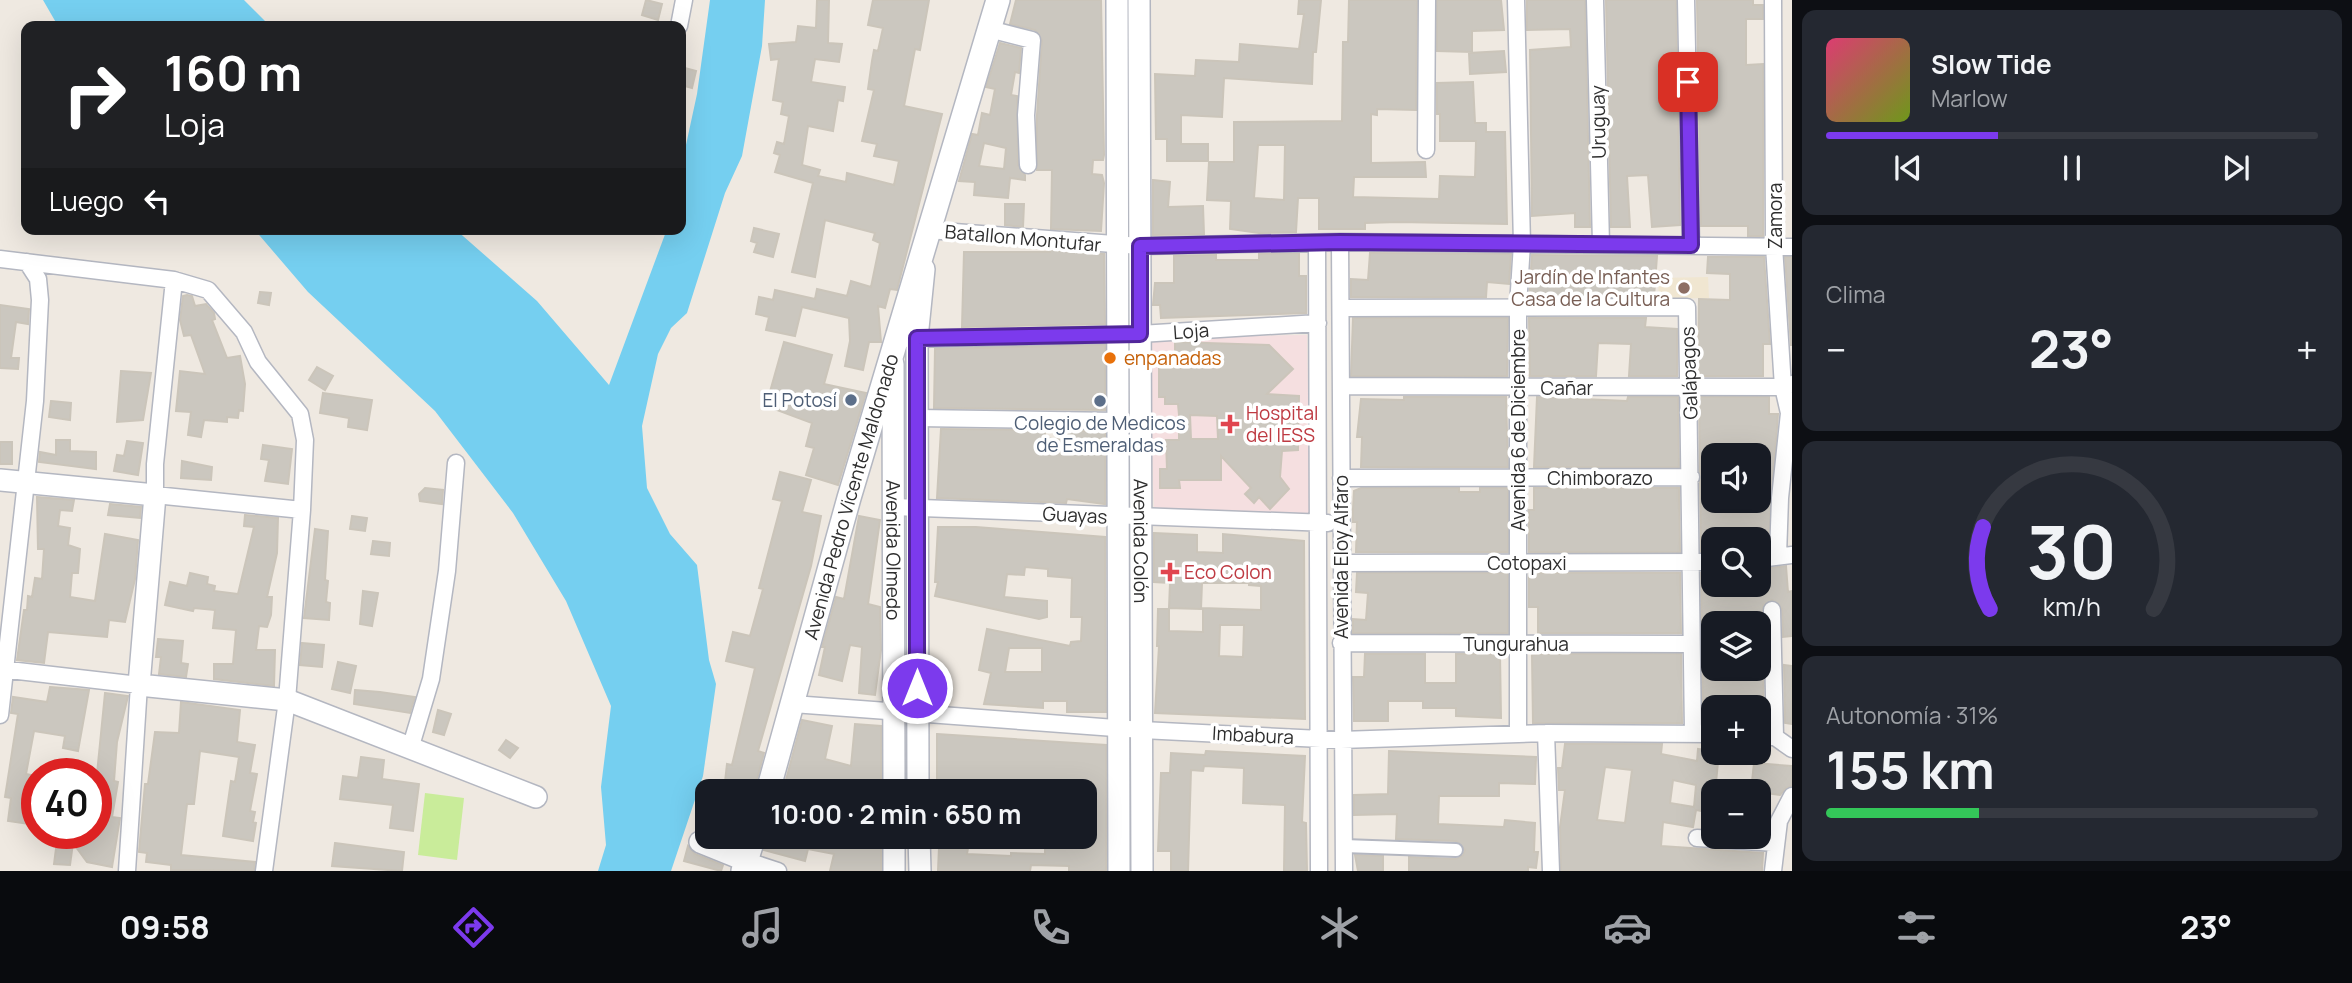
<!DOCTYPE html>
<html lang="es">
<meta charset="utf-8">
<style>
body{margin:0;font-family:Manrope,sans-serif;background:#242831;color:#f1f3f6;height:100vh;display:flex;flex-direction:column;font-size:26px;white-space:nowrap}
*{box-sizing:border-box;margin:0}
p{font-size:23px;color:#9ea1a6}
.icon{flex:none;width:38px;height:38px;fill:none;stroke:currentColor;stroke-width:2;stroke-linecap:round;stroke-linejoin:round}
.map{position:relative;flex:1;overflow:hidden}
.details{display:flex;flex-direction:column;gap:10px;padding:10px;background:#0d0f14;width:560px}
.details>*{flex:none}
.banner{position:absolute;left:21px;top:21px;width:665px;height:214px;border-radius:14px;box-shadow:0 7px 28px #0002;background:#202124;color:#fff;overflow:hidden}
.fabs{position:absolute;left:1701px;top:443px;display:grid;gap:14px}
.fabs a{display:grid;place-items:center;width:70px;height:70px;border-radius:14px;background:#171b24;box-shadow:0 7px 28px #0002;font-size:35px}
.speed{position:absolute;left:21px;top:758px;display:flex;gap:14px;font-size:35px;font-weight:700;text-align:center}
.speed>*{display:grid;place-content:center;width:91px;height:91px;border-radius:50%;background:#171b24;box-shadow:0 7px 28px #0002;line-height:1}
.speed .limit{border:10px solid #d22;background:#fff;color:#111}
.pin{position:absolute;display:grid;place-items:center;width:60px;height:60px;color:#fff;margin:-30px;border-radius:14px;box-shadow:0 4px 10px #0006}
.me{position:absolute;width:77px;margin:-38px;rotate:0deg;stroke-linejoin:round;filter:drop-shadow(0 0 5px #0008)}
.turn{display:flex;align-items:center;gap:24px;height:147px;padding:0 28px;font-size:32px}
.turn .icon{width:91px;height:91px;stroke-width:2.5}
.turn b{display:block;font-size:49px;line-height:60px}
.then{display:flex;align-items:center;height:66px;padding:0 28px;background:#0003;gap:14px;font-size:26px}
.big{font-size:52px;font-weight:700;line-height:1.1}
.details .tile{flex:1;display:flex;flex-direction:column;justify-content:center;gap:10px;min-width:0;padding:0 24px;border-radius:14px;background:#242831}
.details .dial{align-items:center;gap:0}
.dial svg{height:182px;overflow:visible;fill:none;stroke:#363941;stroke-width:7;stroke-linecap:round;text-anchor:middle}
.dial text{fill:#f1f3f6;stroke:none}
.song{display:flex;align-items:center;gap:21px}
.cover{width:84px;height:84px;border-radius:10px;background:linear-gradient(135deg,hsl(340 70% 55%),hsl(80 70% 35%))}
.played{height:7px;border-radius:4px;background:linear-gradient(90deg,#7c3aed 35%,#363941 35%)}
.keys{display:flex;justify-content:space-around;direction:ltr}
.heat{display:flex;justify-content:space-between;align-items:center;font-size:38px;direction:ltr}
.charge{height:10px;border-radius:5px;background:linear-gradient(90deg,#34c759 31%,#363941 0)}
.trip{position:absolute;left:695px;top:779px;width:402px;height:70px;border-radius:14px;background:#171b24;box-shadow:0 7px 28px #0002;font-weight:700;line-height:70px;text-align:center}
.dock{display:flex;height:112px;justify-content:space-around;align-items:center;background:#090b0e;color:#9ea1a6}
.dock .icon{width:49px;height:49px}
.dock .selected{color:#7c3aed}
.dock b{font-size:32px;color:#f1f3f6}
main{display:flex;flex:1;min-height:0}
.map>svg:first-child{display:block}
.education{fill:#f0e6d1}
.medical{fill:#f5dfe0}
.pitch{fill:#c9ec9a}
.water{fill:#75cff0}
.building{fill:#cbc7bf;stroke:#cbc5ba;stroke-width:2;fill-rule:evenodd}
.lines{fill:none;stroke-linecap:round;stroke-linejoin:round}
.pedestrian-casing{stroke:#b4b7c1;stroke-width:16}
.minor-casing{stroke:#b4b7c1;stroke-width:19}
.tertiary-casing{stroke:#b4b7c1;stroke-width:24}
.secondary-casing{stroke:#b4b7c1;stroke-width:26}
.pedestrian{stroke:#fff;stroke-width:12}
.minor{stroke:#fff;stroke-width:16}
.tertiary{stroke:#fff;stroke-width:21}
.secondary{stroke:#fff;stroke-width:23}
.route-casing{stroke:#51269a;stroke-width:18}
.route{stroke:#7c3aed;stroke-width:12}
.education-dot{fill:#8d6e63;stroke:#fff;stroke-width:2.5}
.food-dot{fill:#e8710a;stroke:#fff;stroke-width:2.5}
.service-dot{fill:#5c6f8a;stroke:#fff;stroke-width:2.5}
.health-dot{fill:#e0444e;stroke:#fff;stroke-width:2.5}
.labels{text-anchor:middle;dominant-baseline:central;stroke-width:7;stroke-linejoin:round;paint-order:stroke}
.street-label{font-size:19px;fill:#2e2e2e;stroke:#fff}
.education-label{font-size:19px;fill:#785e54;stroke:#fff;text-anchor:end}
.food-label{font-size:19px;fill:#c56008;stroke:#fff;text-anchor:start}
.service-label{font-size:19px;fill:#4e5e75;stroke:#fff;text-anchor:end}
.health-label{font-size:19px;fill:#be3a42;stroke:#fff;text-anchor:start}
</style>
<main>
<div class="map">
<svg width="1792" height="871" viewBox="0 0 1792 871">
<rect width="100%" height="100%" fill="#efe9e1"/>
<path class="education" d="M1708,277L1709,298L1659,299L1658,278Z"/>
<path class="medical" d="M1307,335L1310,517L1154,510L1148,337Z"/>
<path class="pitch" d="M425,793L464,798L457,860L418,855Z"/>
<path class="water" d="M43,0H244L270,26H58Z
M710,0H765L762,46L742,156L725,193L687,313L671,328L658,354L642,426L647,488L670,534L697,565L709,660L716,684L703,776L671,871H598L606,845L601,787L611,706L566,601L513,513L435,411L308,292L254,229H455L537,301L609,385L667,229H681V168L697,94Z"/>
<path class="building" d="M646,0L662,4L658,20L642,15Z
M817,0H829L828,43L842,44L839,62L815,59L811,82L845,87L843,101L838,100L833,131L808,126L802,165L820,170L818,176L846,182L847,173L894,185L899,161L874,156L877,144L862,141L874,90L868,89L872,61L874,50L878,51L883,28L868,25L873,0H929L920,50L915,49L904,106L942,114L897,290L890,289L885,308L878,306L881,342H869L863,370L845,366L850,341L849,318L802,307L795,336L766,330L769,317L756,314L759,297L773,300L775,290L815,299L817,289L847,296L851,281L871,287L880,243L873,240L875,233L825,220L815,277L792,272L813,183L775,172L780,155L774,153L777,142L784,144L789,116L781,114L783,102L773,100L779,59L771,60L769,44L796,42L798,26L816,28Z
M1016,0H1101L1104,155L1103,160H1093L1092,174L1102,175L1104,183L1101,231L1051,229L1052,170H1037V115L1042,40L1035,30L1010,24Z
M1299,0H1321L1316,52H1313L1312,84L1224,78L1222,117L1181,115V144H1208V161H1167V139H1156L1155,74L1195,76L1196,60L1239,62L1240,44L1299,49L1304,14H1298Z
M1349,0H1417L1416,110L1377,109V115L1371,114V163L1425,162L1426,177H1354L1353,197L1439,199L1440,176L1475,177L1476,141H1440V114H1437V83L1473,82L1475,123H1486V132H1505L1507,224L1398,222L1365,223V229H1319V198H1298L1296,232L1259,233L1230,229L1231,201L1207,200L1209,162H1234V122L1342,121L1343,42H1348ZM1258,145H1285L1284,200L1254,198Z
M1437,0H1501L1504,30L1472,31V52L1437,51Z
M1527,0H1585L1590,227H1575V213L1532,216L1530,50L1571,47L1570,29L1527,30Z
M1606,0H1676L1680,225L1652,227L1648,175L1627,176L1630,227H1611Z
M1697,0H1753V5H1763V19H1746V65L1763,64V236H1748V226H1701Z
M1000,43L1021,48L1019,73L1015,72L1011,95L1017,96L1018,165L1025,175V180L1010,178L1008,198L974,195L975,182L959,181L972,134L978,135L982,113L990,115L995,89L986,87ZM984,143L1006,148L1004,169L979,166Z
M1504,51L1506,72L1470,74L1469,53Z
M681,67L696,71L692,88L681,85Z
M1153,180L1170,182L1168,207L1203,206L1204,234L1153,235Z
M1005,204H1024L1023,227L1005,225Z
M754,228L779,234L773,257L754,252L757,243L751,241Z
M1050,250L1104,254L1105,324L962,327L964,252H1050Z
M1299,253V276H1306V313L1161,318L1160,305H1153L1155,283H1174V256L1216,255V260H1259V254Z
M1370,253L1511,254L1509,284L1487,282L1486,297H1351V279L1368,280Z
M1532,255L1657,256L1654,297H1529Z
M1708,257H1764L1770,344H1763V376H1698L1699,299L1730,300V274L1707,273Z
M1785,257H1792V345H1791Z
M260,292L271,293L269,305L258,303Z
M187,295L192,296L195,306L206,304L214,313L215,319L212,320L227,358L240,356L245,384L243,411L239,410L238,418L227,417V422L204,420L201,437L188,435L191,412L176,411L180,371L205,374L191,335L184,336L180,320L183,296Z
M0,305L29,309L28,324L16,322L11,358H19L18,369L0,368Z
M1353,318H1508L1507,376H1351Z
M1529,318H1646L1645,327L1677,329V376H1629L1631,344L1598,343L1596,376H1530Z
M784,342L832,355L824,384L866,393L838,485L806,475L814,448L806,446L812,423L766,406Z
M1175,342L1269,345L1293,369L1267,394L1299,396L1298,450L1282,451L1280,477L1289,489L1270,509L1259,497L1254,503L1245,494L1251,488L1221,456V480H1179L1180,488H1160V469H1167L1166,440H1179V415L1178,404H1165V397H1159V366H1175ZM1190,415L1217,416L1218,439H1191Z
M1105,345V410L934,408L935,349Z
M317,367L333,376L325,390L309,380Z
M121,371L151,373L143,420L117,422Z
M323,393L372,400L367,430L348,427L349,418L320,413Z
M1404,397H1506L1508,467H1361L1362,437H1357L1361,399L1404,400Z
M1537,397L1627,401L1628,397H1678L1679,467H1534Z
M1699,397H1769V414H1778L1768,547L1759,548V539H1713V552H1701ZM1713,455H1759V500H1713Z
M51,401L71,403L70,420L49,417Z
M941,429L1045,430V438L1067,440L1068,431H1105V504L1067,499L1066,503L937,498Z
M56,440H70V451L96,452V469L39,462L40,452L56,455Z
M127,441L143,443L138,475L114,471L117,455L124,456Z
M0,442H12V464H0Z
M263,445L292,449L288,484L265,481L269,460L261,459Z
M182,461L212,467L211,480L181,478Z
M780,472L811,480L802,512L821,516L811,566L758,751L764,753L754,791H724L727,764L732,765L755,668L726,661L733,632L750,636L763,589L759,588L782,501L773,499Z
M425,488L443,490L442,504L420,501L419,494Z
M1361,488H1459V492H1480V488H1508V552H1356L1357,522H1353V509L1354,491Z
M1534,488H1679L1680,552H1529V510H1534Z
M37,497L74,500L72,511L60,510L58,526L70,528L68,545L80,549L78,573H72L70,597L95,601L105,534L138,540L135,579L125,622L109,620L107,637L48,632L44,663L17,660L24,610H27L28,596L32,597L35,578L42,579L44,549H38Z
M110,504L141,507L140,518L108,515Z
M245,515L278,518L277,553L267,597H272L271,615L267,627L259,626L256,650H275L274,686L214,679V664H233L236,630L213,628L215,610L194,608L193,611L165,605L170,582L187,586L190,573L208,577L207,584L215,586L214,591L238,594L254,527L244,526Z
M352,516L367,518L365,531L350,529Z
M859,516L880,520L868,604L880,607L881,650L875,695L859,693L862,647L850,645L842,681L819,675L825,647H822L836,597L844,599Z
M938,527H976L1105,537L1106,712H1067V701H1043V708L984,704L991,673L979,670L987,629L1070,646L1071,642L1081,641L1082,617H1071L1072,578L1048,576V569L1025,567L1024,575L1007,574L1004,597L1047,601V617L1039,619L935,596L938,582H935ZM1009,648H1042V672H1005Z
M315,529L328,531L325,580L328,581L326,602L330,603L329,620L304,618Z
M1154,533L1197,535V552L1223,553V534L1304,541L1305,719L1155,713L1159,646H1157L1158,609H1169V631L1203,632V608L1261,610V586L1249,585V583H1202L1201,609L1169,608L1170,583L1154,582ZM1220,625H1244L1243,657L1219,656Z
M373,541L390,543L389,556L371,554Z
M1786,566L1788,592L1792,591V636L1783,637L1782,609L1772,600L1763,606L1762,639L1759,640V623H1713V668H1759V662L1763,663L1764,723H1759V707H1713V724L1703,723L1701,573L1713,572V584H1759V569Z
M1357,573H1508V633H1353V619L1366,620L1368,593L1356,592Z
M1529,573H1680L1681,633H1538V607H1529Z
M363,591L378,593L372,626L360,624Z
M158,639L183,641L181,663L188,664L186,677L159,674L161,657H156Z
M302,643L324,645L322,667L300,665Z
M1365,654H1425V683H1456V654H1500L1501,718L1456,716V708H1423V701H1388V721H1354L1353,677H1364Z
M1538,654H1681L1682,723H1533L1532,655Z
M338,662L356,666L350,693L332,689Z
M1784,665L1792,666V724L1785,723Z
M50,687L89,690L78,751L63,748L65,736L34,731L26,774L37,776V825L8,821L11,798L5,797L18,714L11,713L13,697L47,702Z
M355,690L380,692L415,697L410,713L354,704Z
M105,693L128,696L117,742L114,781L118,782L112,817L120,818L112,867L87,862L73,843L70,865L54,864L58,833H96V784Z
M181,702L240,710L237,742L255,745L250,773L257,774L250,811L255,812L253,822L256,823L253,841L223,836L231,781L235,782L239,757L200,751L194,804H187L181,855L255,862L254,871L171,870V865L146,862L147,853L139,852L145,784H148L155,732L179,733Z
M438,710L451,714L444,735L433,732Z
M802,720L832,726L825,759L851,766L855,724L881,726V791H783Z
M937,734L1106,745V871H1069V866L1031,865L1030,871H938L939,847L968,848L967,854L1011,856V853L1045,854V836H1085V791L978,782V791H937Z
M506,740L518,748L510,758L499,750Z
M1565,744H1662L1661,754L1697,761L1698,749L1719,752L1713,813L1696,810L1693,827L1663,822L1661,846L1763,853L1762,871H1561L1560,827L1565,790H1559L1558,768H1562ZM1605,767L1632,770L1625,823L1597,820ZM1673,780L1696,785L1694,807L1670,803Z
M1206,751L1305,756L1302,822L1306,823L1307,871H1284L1285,805L1243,803L1244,768L1204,766L1203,771L1191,770L1188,871H1171V851H1158L1161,773H1170L1171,753L1205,755Z
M1389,751L1536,757L1535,784L1499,783V796H1439L1438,824L1504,827L1505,820L1535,823L1534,852H1538L1536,868L1528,867V871H1409V857L1456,859L1463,855L1465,850L1456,841L1396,839L1397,814L1354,815V795L1388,794Z
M361,757L384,760L382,779L419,784L413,831L390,828L393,805L340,799L343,776L358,778Z
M1754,763L1792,766V786L1786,788L1780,795L1751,791Z
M768,836H839L858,841V836H881V871H830L834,854L808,849L805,861L764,850Z
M335,843L404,852L402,871L332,866Z
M688,846L695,854L723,865L721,871L684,861Z
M1355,855L1383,856V871H1358Z"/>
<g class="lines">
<defs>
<path id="pedestrian" d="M1344,846L1456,850"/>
<path id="minor" d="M1516,0L1522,244L1518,306V734
M1595,0L1601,244
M1686,0L1691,245
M1773,0L1774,246L1783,387L1789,413L1780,498L1778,556
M679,26L684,0
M989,29L1032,40L1026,115L1028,165
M1426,150L1427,0
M928,230L1140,246L1340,242L1792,247
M1340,242L1344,871
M1317,243L1319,871
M0,259L174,280L208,290L244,332L258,362L300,414L305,440L302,510L287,700L264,871
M174,280L155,464V495L302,510
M1341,308L1687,307L1693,733
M908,339L1140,334L1318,323
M1341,386L1783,387L1792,384
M918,418L1118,421
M1341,478L1691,477
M893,507L1328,523
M1759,559L1792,555
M1341,563L1713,562
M1772,610L1775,737
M1341,643L1691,644
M0,669L139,685L127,871
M793,704L1142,730L1341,740L1546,733L1713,734
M0,715L35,401L40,300L38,279L27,262
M1546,733L1551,871
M1759,737H1775L1792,749
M410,749L431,679L447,571L456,463
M1697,838L1776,843
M747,861L778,871
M1773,871L1779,821L1792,796"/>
<g id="tertiary">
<path d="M1117,0L1119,871"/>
<path id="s1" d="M1139,0L1142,871"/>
<path id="s2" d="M893,364L894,791"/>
<path d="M0,480L155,495L139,685L287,700L536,797"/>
<path d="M918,791L917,338L924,269"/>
<path d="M894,836V871"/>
<path d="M919,836L920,871"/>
<path d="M700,842L747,861"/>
</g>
<g id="secondary">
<path id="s3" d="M768,791L849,498L998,0"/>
<path d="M743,871L754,836"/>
</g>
</defs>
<use href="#pedestrian" class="pedestrian-casing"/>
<use href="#minor" class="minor-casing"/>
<use href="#tertiary" class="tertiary-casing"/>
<use href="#secondary" class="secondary-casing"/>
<use href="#pedestrian" class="pedestrian"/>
<use href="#minor" class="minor"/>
<use href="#tertiary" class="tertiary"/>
<use href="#secondary" class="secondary"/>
</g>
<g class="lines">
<defs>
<path id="route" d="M917,688V338L1140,334V246L1340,242L1691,245L1688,82"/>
</defs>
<use href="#route" class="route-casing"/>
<use href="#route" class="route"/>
</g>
<circle class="education-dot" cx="1684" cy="288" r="7"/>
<circle class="food-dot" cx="1110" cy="358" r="7"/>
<g class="service-dot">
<circle cx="851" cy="400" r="7"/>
<circle cx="1100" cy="401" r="7"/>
</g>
<g class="health-dot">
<path d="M1226.5 413.5h7v7h7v7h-7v7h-7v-7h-7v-7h7z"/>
<path d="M1166.5 561.5h7v7h7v7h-7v7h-7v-7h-7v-7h7z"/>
</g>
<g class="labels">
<g class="street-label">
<text transform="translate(1598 122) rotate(-91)">Uruguay</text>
<text transform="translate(1775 216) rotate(-90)">Zamora</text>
<text transform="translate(1023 238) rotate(5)">Batallon Montufar</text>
<text transform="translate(1191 331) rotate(-4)">Loja</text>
<text transform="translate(1689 373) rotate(-92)">Galápagos</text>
<text x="1567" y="388">Cañar</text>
<text transform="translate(1518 430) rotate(-90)">Avenida 6 de Diciembre</text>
<text x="1600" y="478">Chimborazo</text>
<text stroke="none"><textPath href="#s3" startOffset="306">Avenida Pedro Vicente Maldonado</textPath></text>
<text transform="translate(1075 515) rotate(3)">Guayas</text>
<text stroke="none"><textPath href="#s1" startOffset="541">Avenida Colón</textPath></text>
<text stroke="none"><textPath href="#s2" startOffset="186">Avenida Olmedo</textPath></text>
<text transform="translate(1341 557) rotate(-90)">Avenida Eloy Alfaro</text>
<text x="1527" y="563">Cotopaxi</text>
<text x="1516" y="644">Tungurahua</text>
<text transform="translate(1253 735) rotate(3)">Imbabura</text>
</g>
<g class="education-label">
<text x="1670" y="277">Jardín de Infantes<tspan x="1670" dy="22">Casa de la Cultura</tspan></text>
</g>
<g class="food-label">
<text x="1124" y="358">enpanadas</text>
</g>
<g class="service-label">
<text x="837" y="400">El Potosí</text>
<text x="1100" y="423" text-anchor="middle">Colegio de Medicos<tspan x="1100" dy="22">de Esmeraldas</tspan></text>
</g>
<g class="health-label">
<text x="1246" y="413">Hospital<tspan x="1246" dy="22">del IESS</tspan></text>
<text x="1184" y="572">Eco Colon</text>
</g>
</g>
</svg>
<div class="fabs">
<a><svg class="icon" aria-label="sound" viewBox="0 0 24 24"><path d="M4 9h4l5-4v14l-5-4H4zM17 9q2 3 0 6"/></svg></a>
<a><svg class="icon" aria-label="search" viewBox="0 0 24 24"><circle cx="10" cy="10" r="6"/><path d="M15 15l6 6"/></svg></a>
<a><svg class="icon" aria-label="layers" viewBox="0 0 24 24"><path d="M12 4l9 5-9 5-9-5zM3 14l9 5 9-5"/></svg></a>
<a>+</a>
<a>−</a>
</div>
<div class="speed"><div class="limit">40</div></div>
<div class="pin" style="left:1688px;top:82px;background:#d93025"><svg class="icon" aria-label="arrive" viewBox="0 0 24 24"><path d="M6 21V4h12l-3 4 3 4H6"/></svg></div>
<svg class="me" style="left:917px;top:688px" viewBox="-20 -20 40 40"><circle r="17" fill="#7c3aed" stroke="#fff" stroke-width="3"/><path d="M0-11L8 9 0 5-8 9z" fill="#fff"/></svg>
<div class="trip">10:00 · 2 min · 650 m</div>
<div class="banner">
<div class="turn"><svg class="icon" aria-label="right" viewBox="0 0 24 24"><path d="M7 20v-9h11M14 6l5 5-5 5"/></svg><div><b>160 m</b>Loja</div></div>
<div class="then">Luego<svg class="icon" aria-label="left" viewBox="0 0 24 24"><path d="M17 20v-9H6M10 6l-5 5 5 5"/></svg></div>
</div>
</div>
<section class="details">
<div class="tile">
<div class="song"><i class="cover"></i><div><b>Slow Tide</b><p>Marlow</p></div></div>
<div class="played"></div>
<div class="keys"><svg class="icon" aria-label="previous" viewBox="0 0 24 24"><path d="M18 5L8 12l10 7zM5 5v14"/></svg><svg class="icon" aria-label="pause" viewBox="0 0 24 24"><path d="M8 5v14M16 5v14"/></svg><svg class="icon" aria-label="next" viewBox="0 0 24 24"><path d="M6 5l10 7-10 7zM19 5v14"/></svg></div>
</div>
<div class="tile"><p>Clima</p>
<div class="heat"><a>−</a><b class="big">23°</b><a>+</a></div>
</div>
<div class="tile dial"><svg viewBox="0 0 100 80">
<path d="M14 69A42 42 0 1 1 86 69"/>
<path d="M14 69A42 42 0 0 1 11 33" stroke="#7c3aed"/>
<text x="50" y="56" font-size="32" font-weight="700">30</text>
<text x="50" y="72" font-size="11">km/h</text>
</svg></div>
<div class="tile"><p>Autonomía · 31%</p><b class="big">155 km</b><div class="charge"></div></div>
</section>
</main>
<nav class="dock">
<b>09:58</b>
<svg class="icon selected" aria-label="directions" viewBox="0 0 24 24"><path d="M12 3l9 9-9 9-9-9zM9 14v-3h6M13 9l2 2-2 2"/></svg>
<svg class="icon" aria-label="music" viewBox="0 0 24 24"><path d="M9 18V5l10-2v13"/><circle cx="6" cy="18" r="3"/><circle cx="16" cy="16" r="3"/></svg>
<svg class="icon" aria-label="phone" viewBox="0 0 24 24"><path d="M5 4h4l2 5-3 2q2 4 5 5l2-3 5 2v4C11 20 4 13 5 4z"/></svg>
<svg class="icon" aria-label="climate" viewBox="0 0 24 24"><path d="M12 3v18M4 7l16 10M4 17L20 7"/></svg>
<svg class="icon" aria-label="car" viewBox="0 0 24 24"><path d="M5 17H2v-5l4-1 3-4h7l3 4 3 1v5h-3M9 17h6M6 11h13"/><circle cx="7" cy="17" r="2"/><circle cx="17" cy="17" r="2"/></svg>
<svg class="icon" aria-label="filters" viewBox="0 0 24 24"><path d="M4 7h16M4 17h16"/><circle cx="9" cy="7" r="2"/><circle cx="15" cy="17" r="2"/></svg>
<b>23°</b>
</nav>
